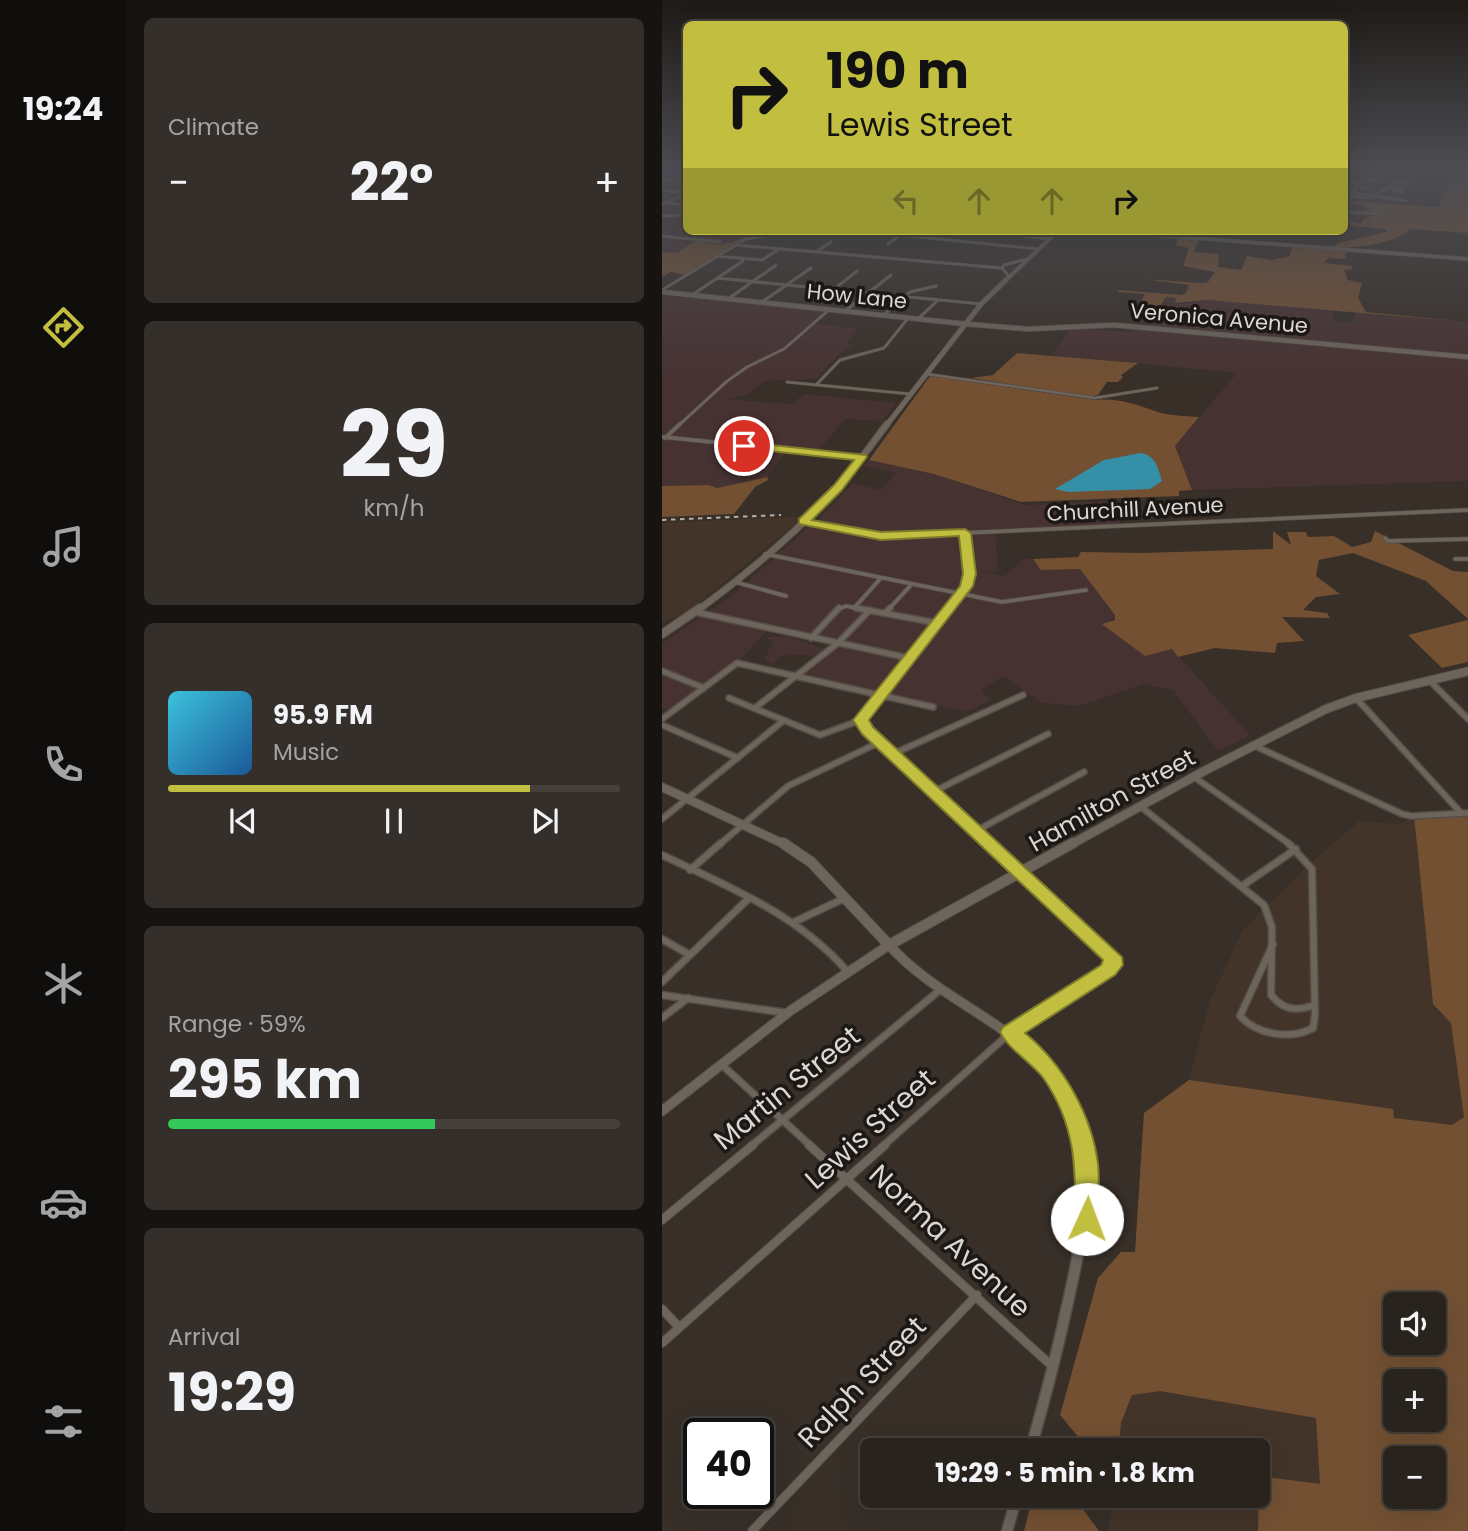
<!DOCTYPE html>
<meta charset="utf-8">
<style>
body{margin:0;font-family:Poppins,sans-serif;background:#352f2b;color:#f1f3f6;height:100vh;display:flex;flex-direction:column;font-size:26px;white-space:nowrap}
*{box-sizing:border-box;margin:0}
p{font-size:23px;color:#a5a4a4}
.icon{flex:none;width:38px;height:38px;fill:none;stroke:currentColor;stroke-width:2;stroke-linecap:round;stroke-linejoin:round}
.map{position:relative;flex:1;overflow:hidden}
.panel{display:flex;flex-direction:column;gap:18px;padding:18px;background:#171310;width:536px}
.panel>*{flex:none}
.banner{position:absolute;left:21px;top:21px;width:665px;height:214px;border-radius:10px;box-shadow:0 7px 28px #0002,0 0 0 2px #45403c;background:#c1be40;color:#111;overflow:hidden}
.tools{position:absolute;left:721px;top:1292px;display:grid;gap:14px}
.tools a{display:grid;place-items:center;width:63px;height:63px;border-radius:10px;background:#29231e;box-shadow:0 7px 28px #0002,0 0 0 2px #45403c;font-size:35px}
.speed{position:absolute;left:21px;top:1418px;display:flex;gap:14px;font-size:35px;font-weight:700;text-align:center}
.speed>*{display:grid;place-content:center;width:91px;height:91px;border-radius:50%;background:#29231e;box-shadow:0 7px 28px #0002,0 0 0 2px #45403c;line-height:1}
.speed .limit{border:4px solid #111;border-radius:10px;background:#fff;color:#111}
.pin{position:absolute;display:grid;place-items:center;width:60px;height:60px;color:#fff;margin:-30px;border:4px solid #fff;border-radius:50%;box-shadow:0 2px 7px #0007}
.me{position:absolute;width:77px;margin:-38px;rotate:2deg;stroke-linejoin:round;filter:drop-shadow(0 0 5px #0008)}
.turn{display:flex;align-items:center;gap:24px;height:147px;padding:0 28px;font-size:32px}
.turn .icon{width:91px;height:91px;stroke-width:2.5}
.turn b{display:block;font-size:49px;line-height:60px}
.lanes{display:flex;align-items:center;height:66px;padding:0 28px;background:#0003;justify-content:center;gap:35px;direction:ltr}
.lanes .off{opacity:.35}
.big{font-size:52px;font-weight:700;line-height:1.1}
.panel .tile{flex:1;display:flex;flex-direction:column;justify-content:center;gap:10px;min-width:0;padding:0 24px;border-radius:10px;background:#352f2b}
.panel .dial{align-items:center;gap:0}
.dial b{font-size:91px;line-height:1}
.song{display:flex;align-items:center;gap:21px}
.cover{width:84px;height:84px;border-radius:10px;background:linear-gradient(135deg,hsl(190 70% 55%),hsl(210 70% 35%))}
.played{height:7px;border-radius:4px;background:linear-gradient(90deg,#c1be40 80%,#45403c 80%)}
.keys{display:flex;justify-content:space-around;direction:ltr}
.heat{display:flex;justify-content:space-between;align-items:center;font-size:38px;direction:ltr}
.charge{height:10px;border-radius:5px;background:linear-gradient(90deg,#34c759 59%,#45403c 0)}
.trip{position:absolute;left:198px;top:1438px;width:410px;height:70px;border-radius:10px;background:#29231e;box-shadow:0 7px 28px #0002,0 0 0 2px #45403c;font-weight:700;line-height:70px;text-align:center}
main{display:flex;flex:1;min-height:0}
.tabs{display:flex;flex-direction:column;width:126px;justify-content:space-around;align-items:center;background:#100e0c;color:#a5a4a4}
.tabs .icon{width:49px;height:49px}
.tabs .current{color:#c1be40}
.tabs b{font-size:32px;color:#f1f3f6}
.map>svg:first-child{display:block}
.built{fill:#423429;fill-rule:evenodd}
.industrial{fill:#473232}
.green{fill:#735032;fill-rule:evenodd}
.water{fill:#358fa7}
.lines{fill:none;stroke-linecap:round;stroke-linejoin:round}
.minor-far4-casing{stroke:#544d47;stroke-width:3.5}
.minor-far3-casing{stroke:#544d47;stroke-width:5}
.minor-far2-casing{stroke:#544d47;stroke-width:8}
.minor-far1-casing{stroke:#544d47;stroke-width:9}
.minor-casing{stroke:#544d47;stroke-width:10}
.tertiary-far3-casing{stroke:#544d47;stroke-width:4.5}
.tertiary-far2-casing{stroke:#544d47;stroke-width:6}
.tertiary-far1-casing{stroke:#544d47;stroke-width:11}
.tertiary-casing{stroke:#544d47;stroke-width:13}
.secondary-far4-casing{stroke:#544d47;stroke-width:4.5}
.secondary-far3-casing{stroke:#544d47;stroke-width:6}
.secondary-far2-casing{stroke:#544d47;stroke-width:8}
.secondary-far1-casing{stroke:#544d47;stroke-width:10}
.secondary-casing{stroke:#544d47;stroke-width:12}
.minor-far4{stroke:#6d645c;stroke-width:2.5}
.minor-far3{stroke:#6d645c;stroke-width:3.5}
.minor-far2{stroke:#6d645c;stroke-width:5}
.minor-far1{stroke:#6d645c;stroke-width:6}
.minor{stroke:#6d645c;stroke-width:8}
.tertiary-far3{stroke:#6d645c;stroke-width:3.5}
.tertiary-far2{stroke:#6d645c;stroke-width:4.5}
.tertiary-far1{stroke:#6d645c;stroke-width:9}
.tertiary{stroke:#6d645c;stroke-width:10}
.secondary-far4{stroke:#6d645c;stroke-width:3.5}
.secondary-far3{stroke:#6d645c;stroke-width:4.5}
.secondary-far2{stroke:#6d645c;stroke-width:6}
.secondary-far1{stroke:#6d645c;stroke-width:8}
.secondary{stroke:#6d645c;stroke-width:10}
.rail{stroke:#b5afaa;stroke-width:2;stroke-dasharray:4.5 4.5;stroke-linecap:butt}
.route{fill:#c1be40;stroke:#7d7c2a;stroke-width:2}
.labels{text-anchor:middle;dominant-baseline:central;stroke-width:7;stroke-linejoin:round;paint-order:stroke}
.far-street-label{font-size:21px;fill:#dcd7d2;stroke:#1c1815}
.street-label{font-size:24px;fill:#dcd7d2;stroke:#1c1815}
.near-street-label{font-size:28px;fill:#dcd7d2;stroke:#1c1815}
</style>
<main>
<nav class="tabs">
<b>19:24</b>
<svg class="icon current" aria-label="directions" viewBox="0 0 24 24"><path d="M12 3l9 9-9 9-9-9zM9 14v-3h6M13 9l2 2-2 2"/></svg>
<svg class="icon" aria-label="music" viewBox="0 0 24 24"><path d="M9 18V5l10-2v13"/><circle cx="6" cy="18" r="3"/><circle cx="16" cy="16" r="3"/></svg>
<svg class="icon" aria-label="phone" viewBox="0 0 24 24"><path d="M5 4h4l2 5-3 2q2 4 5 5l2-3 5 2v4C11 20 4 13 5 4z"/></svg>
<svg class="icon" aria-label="climate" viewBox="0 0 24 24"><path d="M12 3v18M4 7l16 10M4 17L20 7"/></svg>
<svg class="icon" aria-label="car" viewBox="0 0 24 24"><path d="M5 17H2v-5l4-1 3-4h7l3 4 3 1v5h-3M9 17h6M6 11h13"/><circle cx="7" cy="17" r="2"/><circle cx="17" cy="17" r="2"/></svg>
<svg class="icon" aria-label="filters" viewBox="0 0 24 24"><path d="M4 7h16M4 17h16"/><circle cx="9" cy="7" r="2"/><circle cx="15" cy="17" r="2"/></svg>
</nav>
<section class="panel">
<div class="tile"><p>Climate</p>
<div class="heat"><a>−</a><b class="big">22°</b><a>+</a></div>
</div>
<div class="tile dial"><b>29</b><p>km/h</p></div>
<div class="tile">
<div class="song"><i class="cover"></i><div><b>95.9 FM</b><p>Music</p></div></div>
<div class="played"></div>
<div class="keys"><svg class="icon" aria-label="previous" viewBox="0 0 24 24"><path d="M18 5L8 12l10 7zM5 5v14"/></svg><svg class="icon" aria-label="pause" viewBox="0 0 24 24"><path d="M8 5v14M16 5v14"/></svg><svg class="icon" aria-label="next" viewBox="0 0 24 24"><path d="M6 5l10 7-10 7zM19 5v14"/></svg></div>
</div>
<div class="tile"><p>Range · 59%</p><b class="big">295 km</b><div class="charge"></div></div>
<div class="tile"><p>Arrival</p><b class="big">19:29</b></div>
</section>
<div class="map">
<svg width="807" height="1531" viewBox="0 0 807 1531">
<rect width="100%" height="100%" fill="#372f28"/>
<path class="built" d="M143,516L37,603L14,617L0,621V523Z
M806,812V1531H447L450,1496H595V1451H454L473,1249L482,1113L527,1080L547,1003L580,931L650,862L697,821L738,824L752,815ZM733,1304H772V1342H733ZM733,1381H772V1419H733ZM733,1458H772V1496H733Z"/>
<path class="industrial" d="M0,222L24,225V231H122L83,236L60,245L33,241L15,253L0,252Z
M0,296L164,310L151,323L196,329L185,344L191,346L176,355L154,379L103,381L84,395L65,399L129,404L142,394L234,403L220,421L183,419L156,451L123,452L105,477L55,488L47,485L0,486Z
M504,297L514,298L513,303L518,304L546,300L672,311L670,321L690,323L693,312L806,322V481L530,490L513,446L575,373L390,355L409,327L465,332L489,325Z
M207,460L272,474L364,505L452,501L459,525L333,531L336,571L321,572L342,576L362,559H371L380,570L418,569L453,615V619L441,624L510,649L588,735L556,751L511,690L482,684L418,706L380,703L341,676L319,690L329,700L305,712L135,675L158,656L133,654L117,657L111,664L102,660L111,642L103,637L124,636L166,650L173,644L107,629L74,664L9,712L0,708V643L68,597L170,506L190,483L219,490L234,473L202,466Z"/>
<path class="green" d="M789,168H806V233L749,229C733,244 693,249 671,247L676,243L725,232L723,229L683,225V221L699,224L700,220L711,215L702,212L706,208L683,201L777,207L788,182Z
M90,235L23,275L9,272L0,277V252L15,253L33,241L60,245Z
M518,237L537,238L532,252L557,254L556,267L579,270L585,256L609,260L628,256L631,245L684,252V259L666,258L662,263L690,266V269L682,270L686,280L700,283L696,298L704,312L806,322L546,300L513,303L514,298L504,297L499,305C489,305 483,310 474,309L483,294L456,292L457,290L519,295L524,293L527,285L482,279L537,283L546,282L553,272L521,266L527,248L513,245Z
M355,353L476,363L459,375L461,377L456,382H445L436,395L428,397L309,378L331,375Z
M268,376L434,400C456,398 472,404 493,411C506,416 524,416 537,417L513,446L530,490L517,491V496L359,502L272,474L207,460Z
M105,477L106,480L93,487L72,514L0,517V486L47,485L55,488Z
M611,531L629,545L625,532H644L646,537L672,536L690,547L709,542L713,531L791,571L806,572V619L764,581L691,553L657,560L654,576L678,594L654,597L641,610L665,613L668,618L620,617L642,641L615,643L613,653L553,648L516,657L510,649L483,656L440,624L453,620V615L418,569L379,570L371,559L416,557L419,552L481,553L611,549Z
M806,620V662L780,668L746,635Z
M806,812V1531H596L597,1476L658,1484L654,1418L498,1391L470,1395L459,1423L457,1445L450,1451H428L398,1415L436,1278L459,1252H473L482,1113L527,1080L731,1109L732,1118L790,1125L802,1117L789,1023L771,1004L752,815ZM733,1304H772V1342H733ZM733,1381H772V1419H733ZM733,1458H772V1496H733Z
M371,1496H411L437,1531H362Z"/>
<path class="water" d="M479,453C494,456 496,468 500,481L488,489L406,492L393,489L442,460Z"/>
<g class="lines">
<defs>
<path id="minor-far4" d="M703,172L720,175
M733,173L735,168
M7,179L24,182
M0,183L24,172
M682,184L714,180L700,181
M724,188L740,189L741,192H733L732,189
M0,190L24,193
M682,191L744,201L731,198
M693,192L694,186L707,188L700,189
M716,193L737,181L750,183H735
M682,196L708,198L694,197
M4,203L24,205
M0,204L24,194
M682,212L718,214L723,206
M0,216L24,215
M321,231L387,239
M237,235L376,249
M0,236L58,242
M226,244L243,231
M74,245L340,268
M154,252L169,242
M54,256L100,260L117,249
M347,276L340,268L342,265L365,259
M55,278L319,304
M0,290L84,239L136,231
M171,290L195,271
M30,295L81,261
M66,299L114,265
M100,302L149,268
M183,311L229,275
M222,315L248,292L274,286
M257,318L276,300
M264,374L433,398L495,388
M125,382L248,394
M154,385L178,360L222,348L247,317
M16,426L64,382L85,367L122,349L168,309"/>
<path id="minor-far3" d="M1,437L200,457
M3,438L18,424
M141,522L208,535L233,536L807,510
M723,538L726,541L807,539
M103,554L340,602L424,590
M793,559H807
M73,582L124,596
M193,607L218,579
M175,610L184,606L204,610
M226,610L249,585
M285,610C311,577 307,573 303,532"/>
<path id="minor-far2" d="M194,608L275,623
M286,608L200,715V724L331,845
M33,612L247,658
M223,613L228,608
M149,638L177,608
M0,671L42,688
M767,680L807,720
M67,698L158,735L199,720
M694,698L799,813
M93,708L176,643L208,610
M0,719L75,663L271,707
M0,725L76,758
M591,745L740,814L749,816L807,813
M231,754L361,695
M532,777L629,845
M271,792L386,734
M478,806L527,845
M0,819L121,721
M314,831L422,772
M57,845L126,786L218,742"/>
<path id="minor-far1" d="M525,843L602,905L610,927L609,995C622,1011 635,1011 653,1005
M0,855C67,887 135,914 185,971
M28,870L59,843
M580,886L634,849
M132,922L183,898
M0,939L28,955
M611,944L578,1016C595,1035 629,1040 651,1028L653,1015L650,869L626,843
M0,982L86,899
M0,995L125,1013
M0,1018L26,998
M60,1065L149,1146
M89,1146L278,990
M221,1146L348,1033L451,965V957L329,843"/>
<path id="minor" d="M147,1145L391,1367
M0,1220L91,1145
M0,1309L17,1327
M0,1343L223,1145
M90,1531L315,1295"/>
<path id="tertiary-far3" d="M440,231L807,259"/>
<path id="tertiary-far2" d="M304,324L366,329L452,325L807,357"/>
<path id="tertiary-far1" d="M0,1111L128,1011L227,945C291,1017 406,1035 421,1146"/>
<path id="tertiary" d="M368,1451C381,1406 393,1361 403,1315C416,1258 429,1203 421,1145
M345,1531L355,1496"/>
<path id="secondary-far4" d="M342,282L396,231"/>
<path id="secondary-far3" d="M0,292L304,324
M224,426L319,304L344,280"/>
<path id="secondary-far2" d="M36,610C85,574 134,533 175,488C193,468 209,445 225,424"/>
<path id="secondary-far1" d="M0,634L38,608
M0,787L124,845
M408,845L544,770L664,709L694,698L807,671"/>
<path id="secondary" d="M121,843L149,862L227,945L411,843"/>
</defs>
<use href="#minor-far4" class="minor-far4-casing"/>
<use href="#minor-far3" class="minor-far3-casing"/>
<use href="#minor-far2" class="minor-far2-casing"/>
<use href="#minor-far1" class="minor-far1-casing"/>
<use href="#minor" class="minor-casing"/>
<use href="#tertiary-far3" class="tertiary-far3-casing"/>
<use href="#tertiary-far2" class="tertiary-far2-casing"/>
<use href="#tertiary-far1" class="tertiary-far1-casing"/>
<use href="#tertiary" class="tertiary-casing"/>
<use href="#secondary-far4" class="secondary-far4-casing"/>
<use href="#secondary-far3" class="secondary-far3-casing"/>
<use href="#secondary-far2" class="secondary-far2-casing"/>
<use href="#secondary-far1" class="secondary-far1-casing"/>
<use href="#secondary" class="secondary-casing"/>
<use href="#minor-far4" class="minor-far4"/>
<use href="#minor-far3" class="minor-far3"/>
<use href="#minor-far2" class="minor-far2"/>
<use href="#minor-far1" class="minor-far1"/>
<use href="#minor" class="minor"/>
<use href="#tertiary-far3" class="tertiary-far3"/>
<use href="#tertiary-far2" class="tertiary-far2"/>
<use href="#tertiary-far1" class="tertiary-far1"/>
<use href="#tertiary" class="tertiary"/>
<use href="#secondary-far4" class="secondary-far4"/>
<use href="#secondary-far3" class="secondary-far3"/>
<use href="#secondary-far2" class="secondary-far2"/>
<use href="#secondary-far1" class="secondary-far1"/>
<use href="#secondary" class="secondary"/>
<path class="rail" d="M0,520L119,515"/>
</g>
<linearGradient id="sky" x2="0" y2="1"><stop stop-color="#1e1a16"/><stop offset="0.44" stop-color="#4d4d53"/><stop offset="1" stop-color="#4d4d53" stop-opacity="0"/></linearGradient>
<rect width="807" height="383" fill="url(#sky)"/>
<path class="route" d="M82,442L204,455L205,457L180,490L150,520L219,532L303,529L309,533L314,574L311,586L207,720L211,727L460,957L461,965L453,975L363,1033C401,1064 430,1115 436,1164C438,1182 436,1201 436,1219L433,1227L425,1230L417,1227L413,1219C414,1166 413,1125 382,1079C370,1063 346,1049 338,1032L341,1027L439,965L441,960L200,734L191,720L298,586L301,574L297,536L219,540L137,524V519L172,485L192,460L78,448V443Z"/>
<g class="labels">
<g class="far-street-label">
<text transform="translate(195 296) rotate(6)">How Lane</text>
<text transform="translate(557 318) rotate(5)">Veronica Avenue</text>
<text transform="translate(473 509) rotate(-3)">Churchill Avenue</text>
</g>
<g class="street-label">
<text transform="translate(450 800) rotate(-29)">Hamilton Street</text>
</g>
<g class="near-street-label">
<text transform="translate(125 1088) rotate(-39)">Martin Street</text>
<text transform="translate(208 1129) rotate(-42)">Lewis Street</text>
<text transform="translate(288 1241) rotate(43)">Norma Avenue</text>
<text transform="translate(200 1382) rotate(-46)">Ralph Street</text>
</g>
</g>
</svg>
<div class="tools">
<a><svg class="icon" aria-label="sound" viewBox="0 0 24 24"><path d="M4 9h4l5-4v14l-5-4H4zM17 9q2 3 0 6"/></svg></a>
<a>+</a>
<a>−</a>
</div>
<div class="speed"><div class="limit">40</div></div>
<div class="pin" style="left:82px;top:446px;background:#d93025"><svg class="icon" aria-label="arrive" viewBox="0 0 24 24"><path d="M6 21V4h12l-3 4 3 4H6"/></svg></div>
<svg class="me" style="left:425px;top:1219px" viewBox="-20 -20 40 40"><circle r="19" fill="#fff"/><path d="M0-13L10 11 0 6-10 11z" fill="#c1be40"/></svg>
<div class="trip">19:29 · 5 min · 1.8 km</div>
<div class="banner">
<div class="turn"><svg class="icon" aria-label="right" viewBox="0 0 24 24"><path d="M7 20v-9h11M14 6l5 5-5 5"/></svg><div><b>190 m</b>Lewis Street</div></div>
<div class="lanes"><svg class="icon off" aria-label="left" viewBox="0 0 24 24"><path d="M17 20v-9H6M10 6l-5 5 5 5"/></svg><svg class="icon off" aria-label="ahead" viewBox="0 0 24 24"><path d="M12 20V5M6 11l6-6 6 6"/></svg><svg class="icon off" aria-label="ahead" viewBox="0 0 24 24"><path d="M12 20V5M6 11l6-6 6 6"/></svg><svg class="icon" aria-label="right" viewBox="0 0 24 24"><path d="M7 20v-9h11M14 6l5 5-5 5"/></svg></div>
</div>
</div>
</main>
